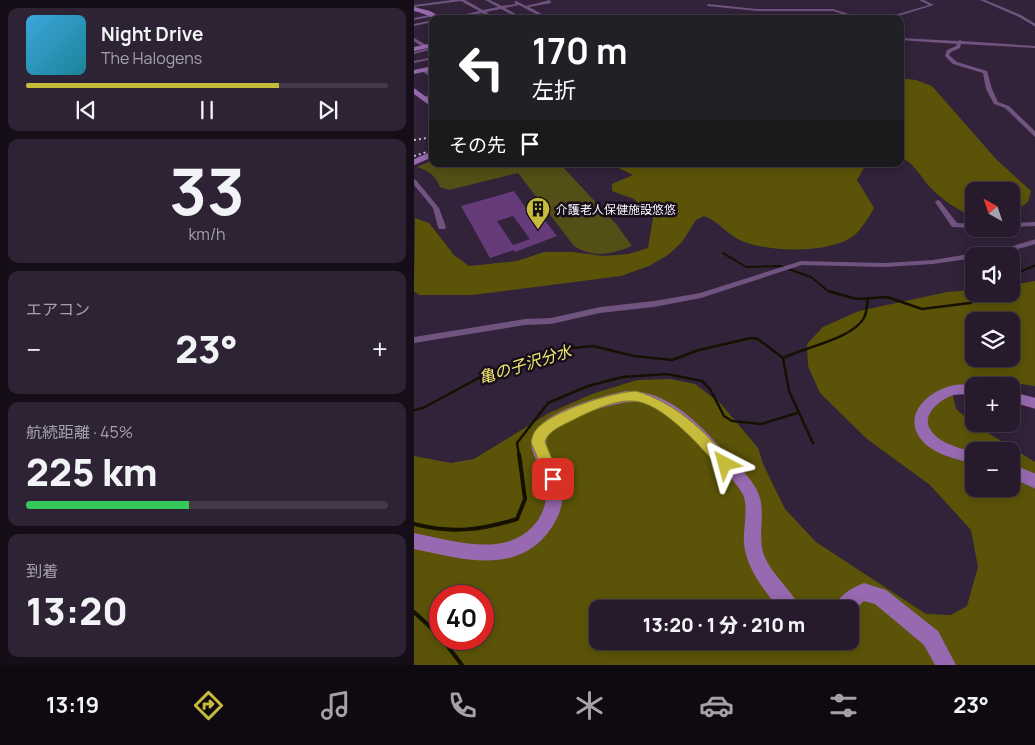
<!DOCTYPE html>
<html lang="ja">
<meta charset="utf-8">
<style>
body{margin:0;font-family:Manrope,"Noto Sans JP",sans-serif;background:#2e2334;color:#f1f3f6;height:100vh;display:flex;flex-direction:column;font-size:19px;white-space:nowrap}
*{box-sizing:border-box;margin:0}
p{font-size:16px;color:#a4a1a9}
.icon{flex:none;width:28px;height:28px;fill:none;stroke:currentColor;stroke-width:2;stroke-linecap:round;stroke-linejoin:round}
.map{position:relative;flex:1;overflow:hidden}
.details{display:flex;flex-direction:column;gap:8px;padding:8px;background:#150e18;width:414px}
.details>*{flex:none}
.banner{position:absolute;left:15px;top:15px;width:475px;height:152px;border-radius:10px;box-shadow:0 2px 12px #0003,0 0 0 1px #423848;background:#202124;color:#fff;overflow:hidden}
.needle{width:32px;rotate:320deg}
.buttons{position:absolute;left:551px;top:182px;display:grid;gap:10px}
.buttons a{display:grid;place-items:center;width:55px;height:55px;border-radius:10px;background:#261a2c;box-shadow:0 2px 12px #0003,0 0 0 1px #423848;font-size:25px}
.speed{position:absolute;left:15px;top:585px;display:flex;gap:10px;font-size:25px;font-weight:700;text-align:center}
.speed>*{display:grid;place-content:center;width:65px;height:65px;border-radius:50%;background:#261a2c;box-shadow:0 2px 12px #0003,0 0 0 1px #423848;line-height:1}
.speed .limit{border:8px solid #d22;background:#fff;color:#111}
.pin{position:absolute;display:grid;place-items:center;width:42px;height:42px;color:#fff;margin:-21px;border-radius:10px;box-shadow:0 2px 8px #0006}
.me{position:absolute;width:55px;margin:-28px;rotate:321deg;stroke-linejoin:round;filter:drop-shadow(0 0 4px #0008)}
.turn{display:flex;align-items:center;gap:18px;height:105px;padding:0 20px;font-size:22px}
.turn .icon{width:65px;height:65px;stroke-width:2.5}
.turn b{display:block;font-size:35px;line-height:42px}
.then{display:flex;align-items:center;height:48px;padding:0 20px;background:#0003;gap:10px;font-size:19px}
.big{font-size:38px;font-weight:800;line-height:1.1}
.details .widget{flex:1;display:flex;flex-direction:column;justify-content:center;gap:8px;min-width:0;padding:0 18px;border-radius:10px;background:#2e2334}
.details .dial{align-items:center;gap:0}
.dial b{font-size:65px;line-height:1}
.song{display:flex;align-items:center;gap:15px}
.cover{width:60px;height:60px;border-radius:8px;background:linear-gradient(135deg,hsl(200 70% 55%),hsl(190 70% 35%))}
.played{height:5px;border-radius:2px;background:linear-gradient(90deg,#c7bb3c 70%,#423848 70%)}
.keys{display:flex;justify-content:space-around;direction:ltr}
.heat{display:flex;justify-content:space-between;align-items:center;font-size:28px;direction:ltr}
.charge{height:8px;border-radius:4px;background:linear-gradient(90deg,#34c759 45%,#423848 0)}
.trip{position:absolute;left:175px;top:600px;width:270px;height:50px;border-radius:10px;background:#261a2c;box-shadow:0 2px 12px #0003,0 0 0 1px #423848;font-weight:800;line-height:50px;text-align:center}
.dock{display:flex;height:80px;justify-content:space-around;align-items:center;background:#0f0a12;color:#a4a1a9}
.dock .icon{width:35px;height:35px}
.dock .current{color:#c7bb3c}
.dock b{font-size:22px;color:#f1f3f6}
main{display:flex;flex:1;min-height:0}
.map>svg:first-child{display:block}
.green{fill:#544f17}
.forest{fill:#5b5408;fill-rule:evenodd}
.lines{fill:none;stroke-linecap:round;stroke-linejoin:round}
.stream-far2{stroke:#141100;stroke-width:2}
.stream-far1{stroke:#141100;stroke-width:2.5}
.stream{stroke:#141100;stroke-width:4}
.building{fill:#653b7a;fill-rule:evenodd}
.street{fill:#70537f;fill-rule:evenodd}
.secondary{fill:#9769b0;fill-rule:evenodd}
.rail{stroke:#c9bfcf;stroke-width:2;stroke-dasharray:2 3;stroke-linecap:butt}
.route{fill:#c7bb3c;stroke:#817a27}
.labels{text-anchor:middle;dominant-baseline:central;stroke-width:5;stroke-linejoin:round;paint-order:stroke}
.far-poi-label{font-size:12px;fill:#f9f1fe;stroke:#160f1a;text-anchor:start}
.water-label{font-size:16px;font-style:italic;fill:#f2e76f;stroke:#160f1a}
</style>
<main>
<section class="details">
<div class="widget">
<div class="song"><i class="cover"></i><div><b>Night Drive</b><p>The Halogens</p></div></div>
<div class="played"></div>
<div class="keys"><svg class="icon" aria-label="previous" viewBox="0 0 24 24"><path d="M18 5L8 12l10 7zM5 5v14"/></svg><svg class="icon" aria-label="pause" viewBox="0 0 24 24"><path d="M8 5v14M16 5v14"/></svg><svg class="icon" aria-label="next" viewBox="0 0 24 24"><path d="M6 5l10 7-10 7zM19 5v14"/></svg></div>
</div>
<div class="widget dial"><b>33</b><p>km/h</p></div>
<div class="widget"><p>エアコン</p>
<div class="heat"><a>−</a><b class="big">23°</b><a>+</a></div>
</div>
<div class="widget"><p>航続距離 · 45%</p><b class="big">225 km</b><div class="charge"></div></div>
<div class="widget"><p>到着</p><b class="big">13:20</b></div>
</section>
<div class="map">
<svg width="622" height="665" viewBox="0 0 622 665">
<rect width="100%" height="100%" fill="#32223a"/>
<path class="green" d="M19,160V164H146L203,225L218,246C196,254 182,259 160,246L104,173L35,190L26,187C21,175 15,171 3,167Z"/>
<path class="forest" d="M486,78L502,80L518,86L582,159L617,191L614,202L598,213V191H560V217C543,210 527,199 514,185C505,174 500,163 486,157Z
M196,164H452L443,180L460,208C453,220 445,234 433,240C406,253 355,252 328,241C313,235 305,221 290,216L282,220L268,242L254,255L235,266L207,276L58,295H5L0,291L1,218L15,223L40,255L55,266L103,261L130,252H158L189,256L215,254L234,248L239,218L220,199L198,191V184L219,175Z
M621,281V386L574,379L537,387L542,409L560,424L621,462V665H0V456L37,463L60,459L135,413L178,394L223,380L256,379L281,384L307,404L344,448L349,464L371,509L402,542L512,614L537,615L553,606L564,567L557,530L516,485L453,439L406,393L394,366L393,344L409,327L445,311L533,292L560,290V294H598V285ZM560,321H598V359H560ZM560,451H598V489H560ZM26,596H69V639H26ZM184,609H436V641H184Z"/>
<g class="lines">
<path class="stream-far2" d="M309,253L332,267L366,266L397,277L414,291L422,293
M598,275L622,265"/>
<path class="stream-far1" d="M417,292L443,299L473,297L508,309L556,303L575,294
M0,410L9,408L74,373L148,349L179,346L220,356L258,360L285,350L337,338L344,339L369,358
M399,443L375,391L369,358C391,347 438,339 450,318C453,312 453,304 454,298
M105,455L103,443L134,403L174,386L209,377L253,374L288,381L296,389L310,416L318,421L347,424L383,413"/>
<path class="stream" d="M0,524C37,534 67,530 103,519L111,499L105,454
M0,612L26,636
M28,639L48,665"/>
</g>
<path class="building" d="M100,191L111,207L119,205L143,236L101,252L100,250L76,258L47,206ZM99,216L116,239L99,245L83,221Z"/>
<g class="lines">
<path class="street" d="M38,0H51L69,10L84,7L71,0H76L88,6L102,4L100,2L102,1L112,6L136,0L137,3L115,7L137,19H131L105,5L91,8L111,19H106L87,9L72,12L84,19H79L68,13L39,19H30L65,11L47,1L0,7V5Z
M505,0H510L520,5L481,17L456,16L455,19H451L454,14L481,15L515,5Z
M566,0H571L607,15L622,24V27L605,17Z
M294,4L343,9H419L451,19H444L419,11H343L293,6Z
M20,14L21,16L0,20V18Z
M19,20V22L0,26V24Z
M0,38L11,44V46H7L0,41Z
M486,38L544,41L546,40L548,41L622,46V48L547,44L546,48L537,52L535,55L543,62L573,71L578,89L584,102L595,106L622,132V138L591,108L580,104L572,89L569,73L539,64L531,56L533,50L542,46L543,44L486,40Z
M19,47V49L0,54V52Z
M19,57V59L0,63V61Z
M8,69H12L19,75V79L8,71Z
M19,94V97L9,100L6,98Z
M0,179L2,180L25,208L32,227L31,229H25L24,227L19,208L0,185Z
M524,200L526,201L543,223L560,224V228L538,227L521,202Z
M622,222V226L598,227V223Z
M622,239V244L593,252L560,256V258L519,264L471,267L388,265L287,298L240,307L186,313L137,324L111,325L0,343V337L111,319L137,318L186,307L240,301L286,293L387,261L471,263L519,260L592,248Z"/>
<path class="secondary" d="M0,7L16,11L30,19C19,19 10,13 0,11Z
M19,43V47L0,51V47Z
M19,66V70L0,74V70Z
M0,88L19,102V108L0,94Z
M19,151V157L0,165V159Z
M560,384L565,386H560V394C554,394 547,394 540,395C528,398 507,414 516,429C524,443 545,448 560,452V464C542,459 517,454 506,438C488,413 517,389 541,385C547,384 554,384 560,384Z
M212,391C256,389 290,429 317,459C327,469 340,481 345,495C352,514 343,536 350,555C358,576 378,589 386,609H365C350,590 332,568 330,543C329,528 334,512 330,497C325,482 278,436 264,424C253,415 240,404 225,402C207,399 140,420 133,438C129,449 146,472 148,484C151,499 146,515 138,527C105,577 49,559 0,549V533C40,541 96,560 124,520C131,509 134,496 132,484C130,469 113,452 118,437C127,411 187,396 212,391Z
M598,392L622,398V409L598,402Z
M598,464L622,474V489L598,478Z
M450,583L472,590L524,631L542,665H521L510,645L461,604L450,601L436,614V609H419C425,595 437,588 450,583Z"/>
<path class="rail" d="M0,140L19,137
M0,156L19,150"/>
</g>
<path class="route" d="M222,391C262,403 289,430 316,460L318,464L316,469H306C288,448 248,402 219,401C200,400 177,411 161,419C150,425 134,430 131,442L146,479L144,483L139,485L134,483L117,442C118,438 119,434 121,431C136,411 199,392 222,391Z"/>
<defs>
<symbol id="building-pin" viewBox="-11 -11 22 30"><path d="M0 17L-7.5 6A9.5 9.5 0 1 1 7.5 6Z" fill="#c7bb3c" stroke="#160f1a"/><path d="M-4-6H4V6H1V3H-1V6H-4ZM-2.5-4.3h1.7v1.8h-1.7ZM.8-4.3h1.7v1.8H.8ZM-2.5-1h1.7V.8h-1.7ZM.8-1h1.7V.8H.8Z" fill="#111"/></symbol>
</defs>
<g fill-rule="evenodd">
<use href="#building-pin" x="110" y="195" width="28" height="38"/>
</g>
<g class="labels">
<g class="far-poi-label">
<text x="142" y="209">介護老人保健施設悠悠</text>
</g>
<g class="water-label">
<text transform="translate(111 364) rotate(-17)">亀の子沢分水</text>
</g>
</g>
</svg>
<div class="buttons">
<a><svg class="needle" viewBox="-14 -14 28 28"><path d="M0-13l5 13h-10z" fill="#e53935"/><path d="M0 13l5-13h-10z" fill="#a4a1a9"/></svg></a>
<a><svg class="icon" aria-label="sound" viewBox="0 0 24 24"><path d="M4 9h4l5-4v14l-5-4H4zM17 9q2 3 0 6"/></svg></a>
<a><svg class="icon" aria-label="layers" viewBox="0 0 24 24"><path d="M12 4l9 5-9 5-9-5zM3 14l9 5 9-5"/></svg></a>
<a>+</a>
<a>−</a>
</div>
<div class="speed"><div class="limit">40</div></div>
<div class="pin" style="left:139px;top:479px;background:#d93025"><svg class="icon" aria-label="arrive" viewBox="0 0 24 24"><path d="M6 21V4h12l-3 4 3 4H6"/></svg></div>
<svg class="me" style="left:311px;top:464px" viewBox="-20 -20 40 40"><path d="M0-17L14 15 0 8-14 15z" fill="#c7bb3c" stroke="#fff" stroke-width="4"/></svg>
<div class="trip">13:20 · 1 分 · 210 m</div>
<div class="banner">
<div class="turn"><svg class="icon" aria-label="left" viewBox="0 0 24 24"><path d="M17 20v-9H6M10 6l-5 5 5 5"/></svg><div><b>170 m</b>左折</div></div>
<div class="then">その先<svg class="icon" aria-label="arrive" viewBox="0 0 24 24"><path d="M6 21V4h12l-3 4 3 4H6"/></svg></div>
</div>
</div>
</main>
<nav class="dock">
<b>13:19</b>
<svg class="icon current" aria-label="directions" viewBox="0 0 24 24"><path d="M12 3l9 9-9 9-9-9zM9 14v-3h6M13 9l2 2-2 2"/></svg>
<svg class="icon" aria-label="music" viewBox="0 0 24 24"><path d="M9 18V5l10-2v13"/><circle cx="6" cy="18" r="3"/><circle cx="16" cy="16" r="3"/></svg>
<svg class="icon" aria-label="phone" viewBox="0 0 24 24"><path d="M5 4h4l2 5-3 2q2 4 5 5l2-3 5 2v4C11 20 4 13 5 4z"/></svg>
<svg class="icon" aria-label="climate" viewBox="0 0 24 24"><path d="M12 3v18M4 7l16 10M4 17L20 7"/></svg>
<svg class="icon" aria-label="car" viewBox="0 0 24 24"><path d="M5 17H2v-5l4-1 3-4h7l3 4 3 1v5h-3M9 17h6M6 11h13"/><circle cx="7" cy="17" r="2"/><circle cx="17" cy="17" r="2"/></svg>
<svg class="icon" aria-label="filters" viewBox="0 0 24 24"><path d="M4 7h16M4 17h16"/><circle cx="9" cy="7" r="2"/><circle cx="15" cy="17" r="2"/></svg>
<b>23°</b>
</nav>
